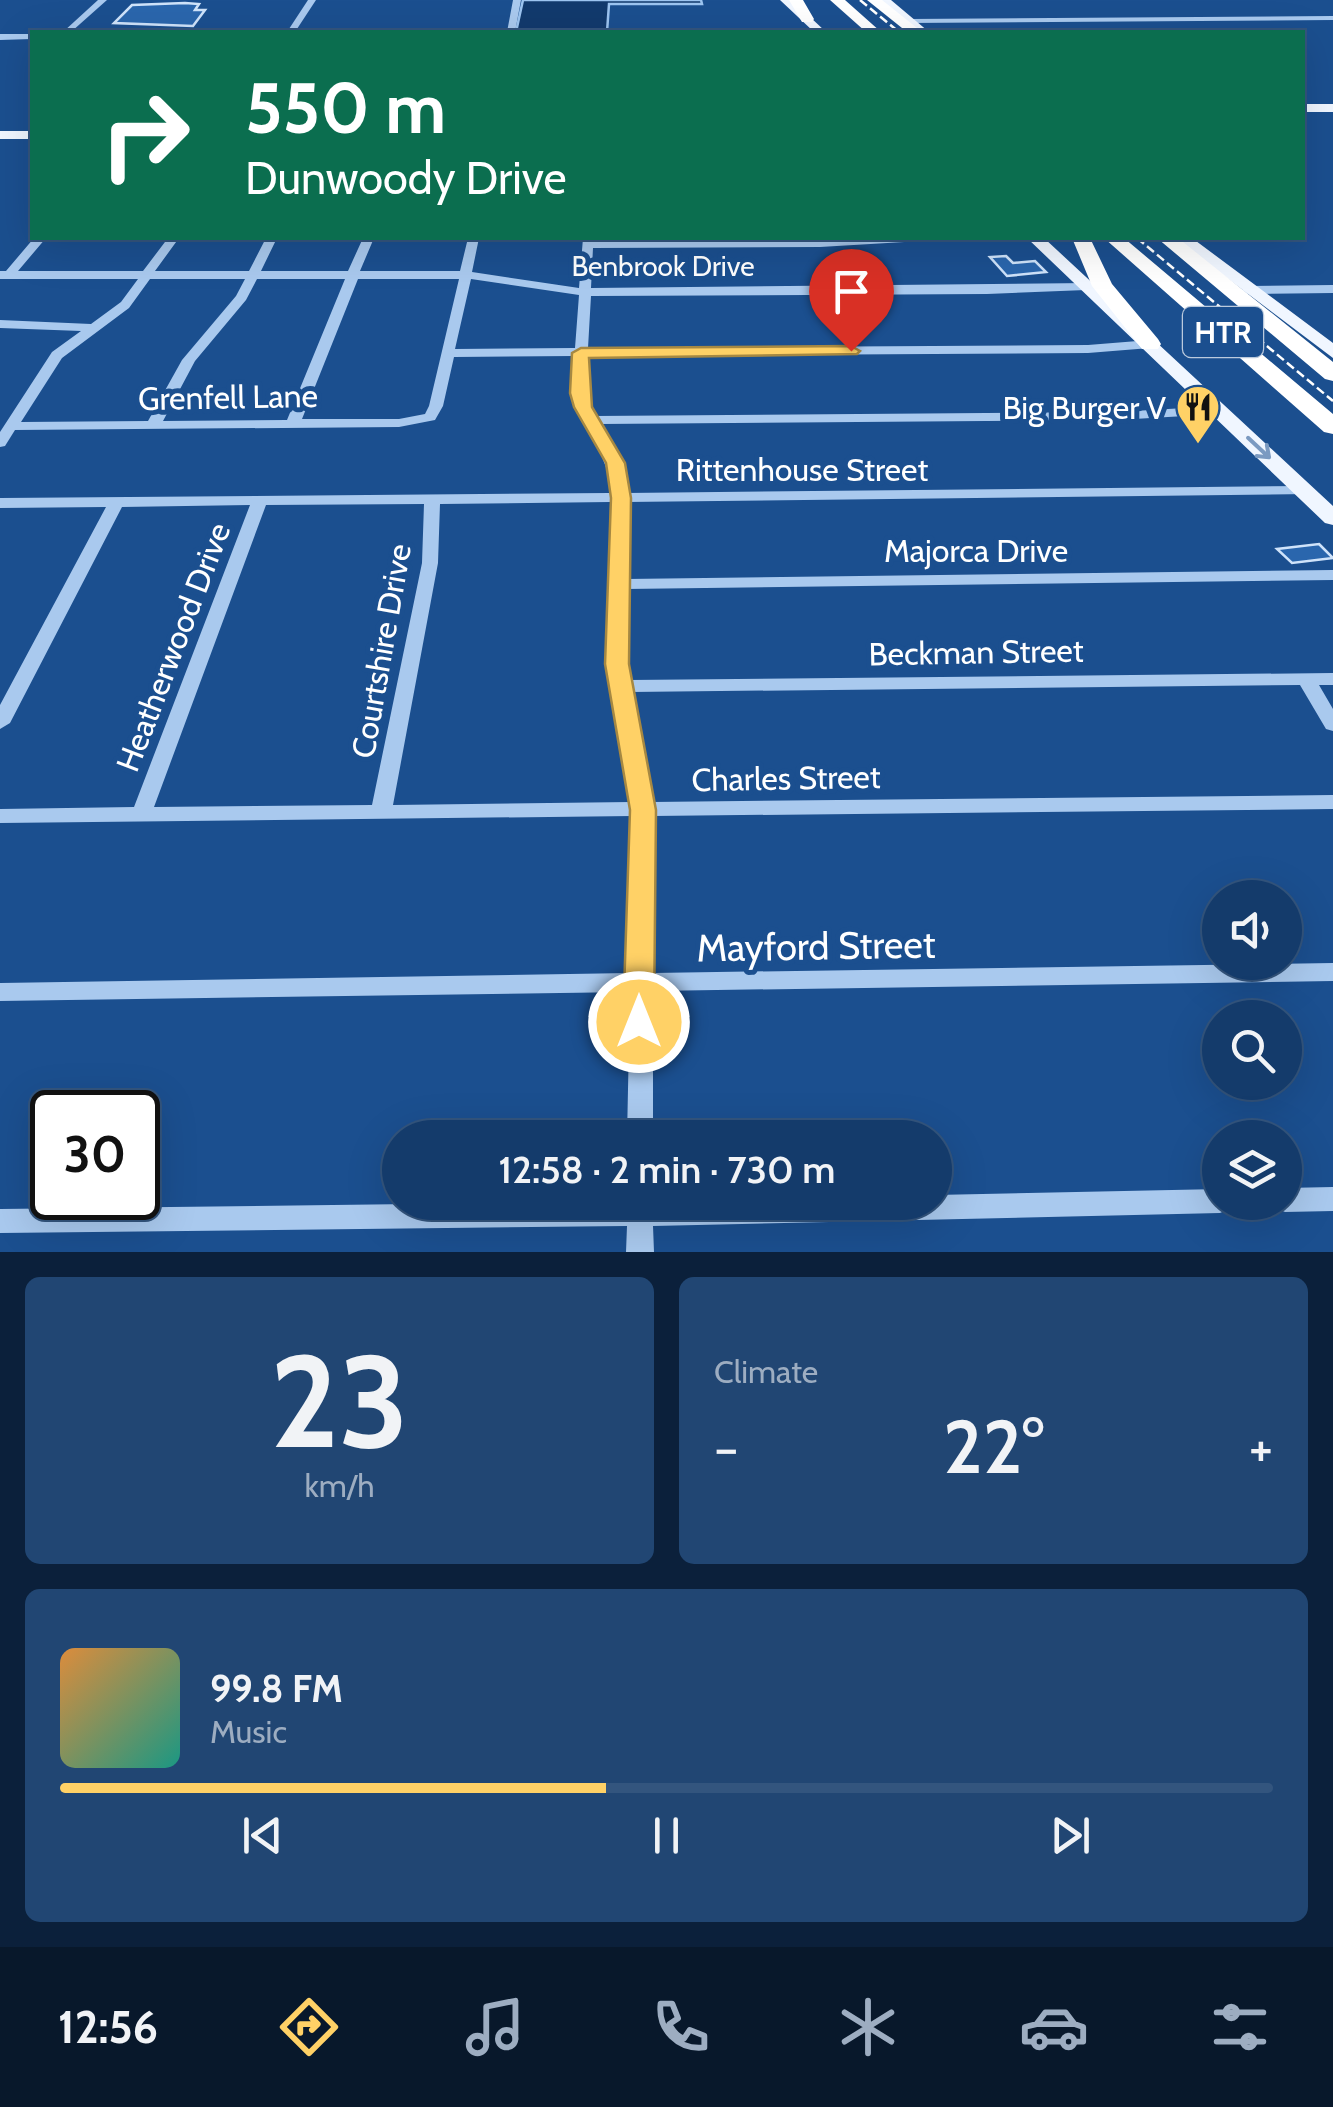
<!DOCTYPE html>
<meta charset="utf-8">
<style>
body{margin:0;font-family:Cabin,sans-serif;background:#214673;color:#f1f3f6;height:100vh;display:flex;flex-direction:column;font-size:38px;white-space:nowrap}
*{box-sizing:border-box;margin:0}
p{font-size:32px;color:#9dadc1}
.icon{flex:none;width:55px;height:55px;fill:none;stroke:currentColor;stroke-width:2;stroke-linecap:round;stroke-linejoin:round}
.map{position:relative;height:1252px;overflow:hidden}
.details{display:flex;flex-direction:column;gap:25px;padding:25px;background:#0b203b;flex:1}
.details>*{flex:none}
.hud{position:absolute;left:30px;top:30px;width:1275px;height:210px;border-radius:0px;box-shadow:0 10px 40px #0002,0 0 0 2px #33557e;background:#0b6e4f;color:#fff;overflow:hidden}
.buttons{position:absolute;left:1202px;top:880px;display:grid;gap:20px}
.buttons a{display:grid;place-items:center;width:100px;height:100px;border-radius:50%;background:#143b6b;box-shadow:0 10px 40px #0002,0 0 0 2px #33557e;font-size:50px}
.speed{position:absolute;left:30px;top:1090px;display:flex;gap:20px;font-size:50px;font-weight:700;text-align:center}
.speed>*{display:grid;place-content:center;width:130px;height:130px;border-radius:50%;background:#143b6b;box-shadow:0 10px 40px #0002,0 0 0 2px #33557e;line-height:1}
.speed .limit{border:5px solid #111;border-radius:15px;background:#fff;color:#111}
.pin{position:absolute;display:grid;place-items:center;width:85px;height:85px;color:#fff;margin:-102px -42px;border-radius:50% 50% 50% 0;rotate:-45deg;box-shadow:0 0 10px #0007}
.pin .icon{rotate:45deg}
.me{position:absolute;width:110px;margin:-55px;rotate:0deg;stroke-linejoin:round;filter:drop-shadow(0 0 8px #0008)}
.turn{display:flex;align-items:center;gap:35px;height:210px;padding:0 50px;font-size:45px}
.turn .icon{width:130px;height:130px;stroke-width:2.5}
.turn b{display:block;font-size:70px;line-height:85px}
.big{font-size:75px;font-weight:600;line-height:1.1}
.details .tile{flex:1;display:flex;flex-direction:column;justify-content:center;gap:15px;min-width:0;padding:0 35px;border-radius:15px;background:#214673}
.details .dial{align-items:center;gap:0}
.dial b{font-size:130px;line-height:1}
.song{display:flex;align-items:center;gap:30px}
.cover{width:120px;height:120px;border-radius:15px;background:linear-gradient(135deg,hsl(30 70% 55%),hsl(170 70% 35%))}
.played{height:10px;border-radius:5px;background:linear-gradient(90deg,#ffd166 45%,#33557e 45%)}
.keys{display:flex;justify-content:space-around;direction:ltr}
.heat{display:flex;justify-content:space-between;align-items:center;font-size:55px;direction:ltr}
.details .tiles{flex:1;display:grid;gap:25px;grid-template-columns:1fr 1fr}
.tile:last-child{grid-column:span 2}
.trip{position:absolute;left:382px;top:1120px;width:570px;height:100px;border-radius:50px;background:#143b6b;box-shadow:0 10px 40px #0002,0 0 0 2px #33557e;font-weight:600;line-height:100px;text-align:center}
.tabs{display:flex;height:160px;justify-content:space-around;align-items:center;background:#08182b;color:#9dadc1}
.tabs .icon{width:70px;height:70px}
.tabs .active{color:#ffd166}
.tabs b{font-size:45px;color:#f1f3f6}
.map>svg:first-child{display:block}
.water{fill:#123a6d;stroke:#9cc4f0;stroke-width:2.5}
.building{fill:#2a66ad;stroke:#cfe3fa;stroke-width:2.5}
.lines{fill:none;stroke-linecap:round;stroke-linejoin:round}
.minor{fill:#a9c9ee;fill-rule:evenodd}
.major{fill:#f0f6ff;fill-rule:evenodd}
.highway{fill:#fff;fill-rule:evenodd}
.rail{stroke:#fff;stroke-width:2.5;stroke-dasharray:9 4;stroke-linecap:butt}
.oneway{stroke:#7b9ac1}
.route{fill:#ffd166;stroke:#a68842;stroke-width:2.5}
.labels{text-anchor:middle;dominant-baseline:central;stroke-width:10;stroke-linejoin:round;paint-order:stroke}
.far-street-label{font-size:28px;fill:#fff;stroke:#1b4f8f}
.shield{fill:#1b4f8f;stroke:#bbcadd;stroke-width:2.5}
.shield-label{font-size:30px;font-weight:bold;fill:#fff}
.street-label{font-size:32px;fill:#fff;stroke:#1b4f8f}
.poi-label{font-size:32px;fill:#fff;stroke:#1b4f8f;text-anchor:end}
.near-street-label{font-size:38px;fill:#fff;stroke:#1b4f8f}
</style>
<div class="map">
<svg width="1333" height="1252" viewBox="0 0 1333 1252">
<rect width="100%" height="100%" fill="#1b4f8f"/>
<path class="water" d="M523,0H701L702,4H609L607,32H516Z"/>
<path class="building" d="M185,3L199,4L195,10H205L193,26L114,23L132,5Z
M1006,256L1013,263L1035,261L1046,272L1007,276L990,257Z
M1319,544L1333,558L1292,563L1277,549Z"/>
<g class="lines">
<path class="minor" d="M98,0H107L71,32H63Z
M308,0H316L295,32H287Z
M513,0H521L515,32H507Z
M1333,16V20L908,23L904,21L908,19Z
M0,34H32V39L0,40Z
M34,238H46L18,271H143L168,238H179L155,271H249L266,238H277L261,271H348L363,238H374L360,271H460L468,238H479L472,272L579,288L583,238H593L594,241L926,238L921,241L820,247L593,248L591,288L1090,283V289L1086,290L987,294L591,296L588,348L1088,345L1150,340L1157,344L1150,348L1088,353L588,356L586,393L595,416L1117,412L1219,406L1226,410L1219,414L1117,420L600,424C613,447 626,466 626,493L1304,486L1309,488L1312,491L1309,494L626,502V579L1333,570V580L626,589V664L629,680L1333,673V685H1319L1333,709V731L1326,729L1300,685L631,692L652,802L1333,795V809L653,816V973L1333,963V981L653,991V1138H627L630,992L0,1001V983L630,973L633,816L0,823V809L134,807L250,505L122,507L10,723L0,729V705L106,507L0,508V498L610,493C611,454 581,432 573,397C571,384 574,369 574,356L454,357L443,406L435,420L399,427L15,430L5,446L0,447V432L52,352L81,331L0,328V320L91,324L121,302L138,279H0V271H6ZM150,279H245L236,296L182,360L148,421L21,422L62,358L129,308ZM257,279H345L287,420L163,421L195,361L246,300ZM358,279H459L429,406L425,414L399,419H302ZM471,279L579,295L575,348L455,349ZM610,502L608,664L631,802L393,805L438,563L440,504ZM424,504L422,563L372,805L154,807L266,505Z
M1333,285V293L1248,294L1242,290L1248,286Z
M1333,1187V1211L1285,1212L1276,1208L1273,1202H1285V1188Z
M1220,1189V1202H1233L1229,1209L1220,1213L653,1226L654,1252H626L627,1226L0,1233V1209L575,1202H935V1195Z"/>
<path class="major" d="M780,0H792L826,32H814Z
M878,0H891L929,32H916Z
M1302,104H1333V112H1302Z
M0,131H32V139H0Z
M1027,238H1044L1333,506V525L1325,523Z
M1174,238H1192L1333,343V358Z"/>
<path class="highway" d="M789,0H803L814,19L812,22H802Z
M830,0H845L881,32H866Z
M867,0H882L922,32H907Z
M1072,238H1090L1112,284L1158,339L1161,344L1158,349H1142L1092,286Z
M1104,238H1124L1333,414V434L1324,432Z
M1157,238H1178L1333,362V381L1325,379Z"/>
<path class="rail" d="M860,0L899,32
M1137,238L1333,401"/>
</g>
<defs><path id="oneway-shaft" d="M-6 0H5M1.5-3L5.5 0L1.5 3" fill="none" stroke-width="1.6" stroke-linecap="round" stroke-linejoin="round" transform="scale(2.5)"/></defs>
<use class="oneway" href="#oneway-shaft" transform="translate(1259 448) rotate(43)"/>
<path class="route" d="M851,346L860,351L857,354L589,358L592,407L625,463L631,498L629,664L656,810L654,1022L650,1031L639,1035L628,1031L623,1022L630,810L605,664L611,498L606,463L574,407L570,393L572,353L581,348Z"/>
<defs>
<symbol id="restaurant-pin" viewBox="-11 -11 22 30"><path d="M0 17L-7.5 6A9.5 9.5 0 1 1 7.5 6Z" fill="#ffd166" stroke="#1b4f8f"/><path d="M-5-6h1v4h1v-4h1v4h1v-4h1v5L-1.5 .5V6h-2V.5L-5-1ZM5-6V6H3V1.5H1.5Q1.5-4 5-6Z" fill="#111"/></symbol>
</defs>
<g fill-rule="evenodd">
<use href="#restaurant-pin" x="1173" y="382" width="50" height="68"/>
</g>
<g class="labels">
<g class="far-street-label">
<text x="663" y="266">Benbrook Drive</text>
</g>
<rect class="shield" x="1183" y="307" width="80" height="50" rx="8"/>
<g class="shield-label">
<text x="1223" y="332">HTR</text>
</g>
<g class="street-label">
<text transform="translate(228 397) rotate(-1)">Grenfell Lane</text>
<text x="802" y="469">Rittenhouse Street</text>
<text x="976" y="550">Majorca Drive</text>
<text transform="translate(173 647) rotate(-69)">Heatherwood Drive</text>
<text transform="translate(381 651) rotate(-80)">Courtshire Drive</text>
<text transform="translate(976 652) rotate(-1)">Beckman Street</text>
<text transform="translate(786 778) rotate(-1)">Charles Street</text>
</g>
<g class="poi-label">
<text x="1166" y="407">Big Burger V</text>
</g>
<g class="near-street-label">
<text transform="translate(816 946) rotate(-1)">Mayford Street</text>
</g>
</g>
</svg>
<div class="buttons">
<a><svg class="icon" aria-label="sound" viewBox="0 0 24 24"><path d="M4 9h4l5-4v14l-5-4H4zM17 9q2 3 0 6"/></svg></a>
<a><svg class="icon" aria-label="search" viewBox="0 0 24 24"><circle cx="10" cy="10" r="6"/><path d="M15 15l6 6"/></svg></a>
<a><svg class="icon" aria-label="layers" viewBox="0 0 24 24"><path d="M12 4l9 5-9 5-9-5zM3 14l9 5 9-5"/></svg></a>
</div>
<div class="speed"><div class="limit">30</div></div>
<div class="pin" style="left:851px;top:351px;background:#d93025"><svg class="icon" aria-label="arrive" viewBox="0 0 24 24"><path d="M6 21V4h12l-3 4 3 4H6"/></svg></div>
<svg class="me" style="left:639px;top:1022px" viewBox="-20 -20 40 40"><circle r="17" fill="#ffd166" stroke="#fff" stroke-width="3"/><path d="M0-11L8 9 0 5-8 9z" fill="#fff"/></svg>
<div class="trip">12:58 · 2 min · 730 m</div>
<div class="hud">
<div class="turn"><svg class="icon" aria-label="right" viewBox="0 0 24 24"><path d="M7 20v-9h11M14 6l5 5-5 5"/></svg><div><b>550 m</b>Dunwoody Drive</div></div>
</div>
</div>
<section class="details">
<div class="tiles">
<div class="tile dial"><b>23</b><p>km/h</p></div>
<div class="tile"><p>Climate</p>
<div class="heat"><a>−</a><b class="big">22°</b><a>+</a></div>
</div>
<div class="tile">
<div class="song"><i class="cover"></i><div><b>99.8 FM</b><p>Music</p></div></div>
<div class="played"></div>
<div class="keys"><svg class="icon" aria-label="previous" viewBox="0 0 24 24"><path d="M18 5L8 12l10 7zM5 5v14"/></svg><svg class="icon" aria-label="pause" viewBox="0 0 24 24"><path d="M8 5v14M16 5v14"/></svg><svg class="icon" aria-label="next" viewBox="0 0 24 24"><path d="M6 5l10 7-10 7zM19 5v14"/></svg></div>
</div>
</div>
</section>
<nav class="tabs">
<b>12:56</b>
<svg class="icon active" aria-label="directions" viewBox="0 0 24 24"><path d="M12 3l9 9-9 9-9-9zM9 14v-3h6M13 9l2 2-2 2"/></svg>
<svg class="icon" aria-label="music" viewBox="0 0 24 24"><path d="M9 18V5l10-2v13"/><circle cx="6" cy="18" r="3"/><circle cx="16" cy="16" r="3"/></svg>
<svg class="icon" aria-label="phone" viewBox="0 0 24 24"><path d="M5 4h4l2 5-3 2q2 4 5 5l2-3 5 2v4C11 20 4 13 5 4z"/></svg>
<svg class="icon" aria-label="climate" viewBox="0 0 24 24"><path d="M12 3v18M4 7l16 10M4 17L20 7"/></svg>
<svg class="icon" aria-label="car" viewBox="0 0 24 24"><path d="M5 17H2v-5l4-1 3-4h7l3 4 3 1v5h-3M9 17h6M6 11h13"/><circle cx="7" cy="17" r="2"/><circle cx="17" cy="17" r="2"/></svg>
<svg class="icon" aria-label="filters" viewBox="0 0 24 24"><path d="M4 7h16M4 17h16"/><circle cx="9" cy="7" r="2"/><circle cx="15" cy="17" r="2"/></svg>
</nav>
